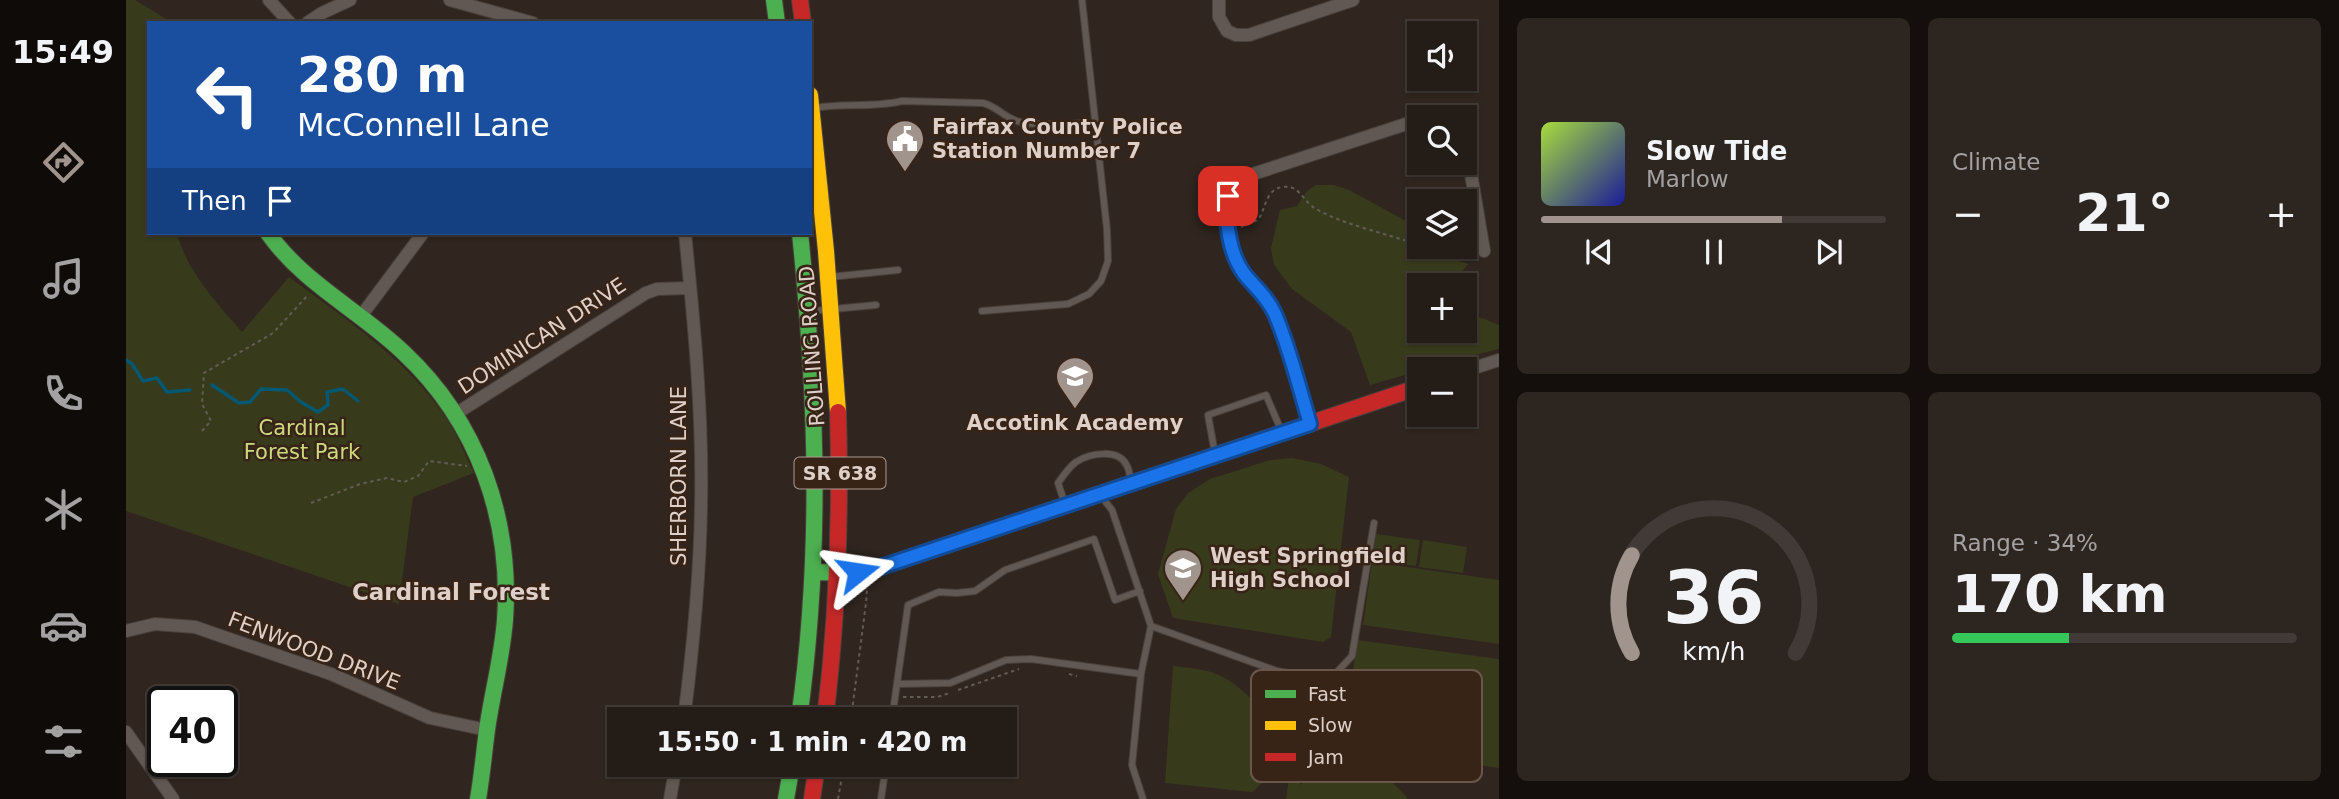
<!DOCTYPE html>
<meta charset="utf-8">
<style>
body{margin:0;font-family:"DejaVu Sans",sans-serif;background:#2c2520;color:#f1f3f6;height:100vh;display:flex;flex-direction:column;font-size:26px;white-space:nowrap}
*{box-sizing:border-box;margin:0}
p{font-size:23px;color:#a3a1a1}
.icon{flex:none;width:38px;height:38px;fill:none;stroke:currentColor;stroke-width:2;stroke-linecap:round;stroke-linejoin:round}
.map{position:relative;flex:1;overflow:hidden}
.panel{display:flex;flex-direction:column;gap:18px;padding:18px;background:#140f0d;width:840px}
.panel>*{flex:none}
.hud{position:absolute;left:21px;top:21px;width:665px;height:214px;border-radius:0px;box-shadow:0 2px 5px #0004,0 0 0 2px #413a36;background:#1a4fa0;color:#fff;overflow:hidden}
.tools{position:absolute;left:1281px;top:21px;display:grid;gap:14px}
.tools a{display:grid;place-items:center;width:70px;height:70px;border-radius:0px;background:#241c17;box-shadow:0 2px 5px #0004,0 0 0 2px #413a36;font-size:35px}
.speed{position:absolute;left:21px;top:686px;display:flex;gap:14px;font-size:35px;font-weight:700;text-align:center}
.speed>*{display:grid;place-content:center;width:91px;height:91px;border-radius:50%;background:#241c17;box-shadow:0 2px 5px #0004,0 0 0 2px #413a36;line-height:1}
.speed .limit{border:4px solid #111;border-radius:10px;background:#fff;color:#111}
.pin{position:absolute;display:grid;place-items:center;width:60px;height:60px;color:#fff;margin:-30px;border-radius:14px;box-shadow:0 4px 10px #0006}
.me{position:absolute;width:77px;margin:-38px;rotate:75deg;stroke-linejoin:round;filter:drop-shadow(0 0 5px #0008)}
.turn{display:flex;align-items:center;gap:24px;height:147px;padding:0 35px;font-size:32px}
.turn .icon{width:91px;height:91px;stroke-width:2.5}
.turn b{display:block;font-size:49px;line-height:60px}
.then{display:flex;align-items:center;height:66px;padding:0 35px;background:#0003;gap:14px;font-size:26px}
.big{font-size:52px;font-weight:700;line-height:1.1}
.panel .widget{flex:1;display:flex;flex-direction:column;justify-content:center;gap:10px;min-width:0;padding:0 24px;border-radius:10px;background:#2c2520}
.panel .dial{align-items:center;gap:0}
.dial svg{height:182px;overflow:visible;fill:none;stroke:#413a36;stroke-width:7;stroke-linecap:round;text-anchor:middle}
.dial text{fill:#f1f3f6;stroke:none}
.song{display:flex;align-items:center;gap:21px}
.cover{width:84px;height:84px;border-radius:10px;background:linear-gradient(135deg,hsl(80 70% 55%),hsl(240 70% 35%))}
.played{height:7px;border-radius:4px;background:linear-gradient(90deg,#a1948d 70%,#413a36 70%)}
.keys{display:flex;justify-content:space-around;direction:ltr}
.heat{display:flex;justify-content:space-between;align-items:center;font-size:38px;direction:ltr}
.charge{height:10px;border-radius:5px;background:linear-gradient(90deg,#34c759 34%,#413a36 0)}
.panel .tiles{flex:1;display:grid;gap:18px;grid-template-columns:repeat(2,1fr)}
.trip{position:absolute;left:481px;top:707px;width:410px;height:70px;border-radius:0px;background:#241c17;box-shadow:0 2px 5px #0004,0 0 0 2px #413a36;font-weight:700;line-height:70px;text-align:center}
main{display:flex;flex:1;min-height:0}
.dock{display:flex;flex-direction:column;width:126px;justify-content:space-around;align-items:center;background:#0e0b09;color:#a3a1a1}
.dock .icon{width:49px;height:49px}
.dock .on{color:#a1948d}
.dock b{font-size:32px;color:#f1f3f6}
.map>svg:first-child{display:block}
.green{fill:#383a1c}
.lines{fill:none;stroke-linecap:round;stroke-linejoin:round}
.stream{stroke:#045871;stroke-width:3.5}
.lane-casing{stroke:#4b413c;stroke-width:8}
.street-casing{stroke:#4b413c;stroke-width:14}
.fast-casing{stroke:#4b413c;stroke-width:18}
.slow-casing{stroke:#4b413c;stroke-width:18}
.jam-casing{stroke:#4b413c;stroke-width:18}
.path{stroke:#635b56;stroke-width:2;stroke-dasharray:3.5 3.5;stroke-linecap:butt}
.lane{stroke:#615853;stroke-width:6}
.street{stroke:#615853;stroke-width:12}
.fast{stroke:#4caf50;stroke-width:16}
.slow{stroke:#ffc107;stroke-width:16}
.jam{stroke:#c62828;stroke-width:16}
.route-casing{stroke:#114b97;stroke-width:18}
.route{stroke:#1a73e8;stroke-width:12}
.labels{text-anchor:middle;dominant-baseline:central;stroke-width:5;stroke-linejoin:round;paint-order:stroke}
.shield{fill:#382317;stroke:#ac9c93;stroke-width:2}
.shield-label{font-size:19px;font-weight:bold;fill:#ded0c8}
.poi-label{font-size:21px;font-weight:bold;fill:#ded0c8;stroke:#382317;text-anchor:start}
.street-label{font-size:21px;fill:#ded0c8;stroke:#382317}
.park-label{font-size:21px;fill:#cddb80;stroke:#382317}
.neighbourhood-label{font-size:23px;font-weight:bold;fill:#ded0c8;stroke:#382317}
.key{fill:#382317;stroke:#6a574c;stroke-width:2}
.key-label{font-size:19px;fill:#ded0c8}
</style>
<main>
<nav class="dock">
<b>15:49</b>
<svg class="icon on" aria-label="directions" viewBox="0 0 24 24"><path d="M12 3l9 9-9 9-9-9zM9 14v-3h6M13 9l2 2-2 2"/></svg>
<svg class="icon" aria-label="music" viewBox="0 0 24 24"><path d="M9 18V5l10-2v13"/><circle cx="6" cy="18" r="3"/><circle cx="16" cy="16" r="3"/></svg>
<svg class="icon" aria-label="phone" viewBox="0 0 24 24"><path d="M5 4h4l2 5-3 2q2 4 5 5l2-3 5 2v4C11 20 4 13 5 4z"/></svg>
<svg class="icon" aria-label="climate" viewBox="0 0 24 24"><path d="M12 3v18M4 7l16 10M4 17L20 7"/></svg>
<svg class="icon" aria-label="car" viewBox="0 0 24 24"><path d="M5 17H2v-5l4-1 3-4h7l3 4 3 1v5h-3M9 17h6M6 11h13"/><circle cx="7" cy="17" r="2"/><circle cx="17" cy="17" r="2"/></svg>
<svg class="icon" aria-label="filters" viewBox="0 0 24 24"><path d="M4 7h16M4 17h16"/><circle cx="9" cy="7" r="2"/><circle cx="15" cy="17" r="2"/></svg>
</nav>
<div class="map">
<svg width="1373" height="799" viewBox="0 0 1373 799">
<rect width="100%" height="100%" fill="#30251f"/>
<path class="green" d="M0,0H9L47,23H23V233H51C61,272 90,302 116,332L163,277C220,319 278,357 319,416C331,433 339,455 348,473L287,497L273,604L0,511Z
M1190,185H1208L1223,190L1293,228V247H1301L1302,251L1342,264L1328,282L1329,285H1293V331H1339V310L1343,317L1356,318L1373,325V349L1293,369V371L1244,385L1225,332L1166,289L1148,265L1145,248L1154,210L1171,206L1181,191Z
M1166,458L1195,464L1223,477L1205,637L1197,642L1047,618L1032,574L1050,509L1062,493L1084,479L1144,460Z
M1250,534L1294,540L1290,566L1246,560Z
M1297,540L1341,547L1337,573L1293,567Z
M1246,562L1373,580V644L1237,625Z
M1231,640L1373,659V768L1217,746Z
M1047,666C1065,668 1083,669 1099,678C1122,691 1166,735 1152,765C1147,774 1134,785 1126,792L1039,783Z
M1167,751L1178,753L1174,785C1212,755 1252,761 1282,799H1160Z"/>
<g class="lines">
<path class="stream" d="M0,360L6,364L17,381L31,378L41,392L64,390
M86,385L113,403L124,402L135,389L161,390L175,402L192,412L202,405L201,392L217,389L232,401"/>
<defs>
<path id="lane" d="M687,108C717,103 747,108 776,101L857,103C870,106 878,117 891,121C908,127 950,123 969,123
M1339,237L1355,233
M704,277L772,270
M686,311L750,305
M856,311L942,304L963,294L975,281L982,261L981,230L956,0
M1089,454L1082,415L1140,395L1155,430
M975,496L986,510L1025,626L1015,674L1006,765L1017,799
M939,504L932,483C937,476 943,467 950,462C964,453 993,448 1001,466C1004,471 1004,478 1005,483
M1025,626L1151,671L1188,678L1210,673L1226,656L1248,523
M771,684L824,683L880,660L905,659L1015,674
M766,719L782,605L813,592L831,593L849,591L879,570L968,539L989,600L1014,591
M755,799L760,765"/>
<path id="street" d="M143,0L164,23
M324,0L407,23
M1093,0V17L1101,31L1110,35H1123L1227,0
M181,23L196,13L224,0
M1339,156L1344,168L1358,251
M235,316L297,233
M1339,371L1373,360
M331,413L520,293L531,289L564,288
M1184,424C1173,388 1164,350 1150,315C1142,296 1125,285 1115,268C1105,251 1095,207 1105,190C1108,183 1114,179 1121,176L1280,124L1293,125
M0,631L29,624L69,627L205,674L304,718L361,730
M558,719C567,648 574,577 575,506C577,414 568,323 559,233
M0,732L47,799
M544,799L550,765"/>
<path id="fast" d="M648,0L651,23
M142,233C178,284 233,310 277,352C352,422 386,519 379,620C376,658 366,694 361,730C358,753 356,776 352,799
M689,572L728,573L749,569L1105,450
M673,719C696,553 691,399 674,233
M660,799L666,765"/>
<path id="slow" d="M684,95L700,251L712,412"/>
<path id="jam" d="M674,0L677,23
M1105,450L1293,387
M699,719C712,613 715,518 712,412
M686,799L691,765"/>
</defs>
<use href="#lane" class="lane-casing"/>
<use href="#street" class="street-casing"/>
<use href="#fast" class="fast-casing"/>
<use href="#slow" class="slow-casing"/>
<use href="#jam" class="jam-casing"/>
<path class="path" d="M1115,227L1132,220C1140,209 1139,190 1156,187C1174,184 1177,202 1190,209C1218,225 1262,234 1293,245
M1300,247L1333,256L1346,254
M76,431L85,421L76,404L78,373L147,333L182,295
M185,503L234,484L261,478L278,482L292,476L303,461L341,466
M943,674L951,676
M832,690L893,669
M777,697H811L824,693
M725,719L740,603L741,588L735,589L734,586
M712,799L718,765"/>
<use href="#lane" class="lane"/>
<use href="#street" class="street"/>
<use href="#fast" class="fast"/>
<use href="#slow" class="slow"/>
<use href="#jam" class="jam"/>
</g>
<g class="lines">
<defs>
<path id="route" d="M732,572L749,569L1184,424C1173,387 1164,349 1149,314C1142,298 1130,288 1119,275C1103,254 1099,222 1102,196"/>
</defs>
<use href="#route" class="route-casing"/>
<use href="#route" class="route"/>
</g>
<defs>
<symbol id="civic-pin" viewBox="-11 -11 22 30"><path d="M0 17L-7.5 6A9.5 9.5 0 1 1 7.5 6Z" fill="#a1948d" stroke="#382317"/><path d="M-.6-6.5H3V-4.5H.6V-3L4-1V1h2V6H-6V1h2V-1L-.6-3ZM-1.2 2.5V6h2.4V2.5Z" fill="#fff"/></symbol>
<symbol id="school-pin" viewBox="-11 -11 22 30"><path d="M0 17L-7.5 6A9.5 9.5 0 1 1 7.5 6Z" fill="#a1948d" stroke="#382317"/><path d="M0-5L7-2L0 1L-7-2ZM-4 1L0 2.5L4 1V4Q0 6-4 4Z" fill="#fff"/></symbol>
</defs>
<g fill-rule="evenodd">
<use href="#civic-pin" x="757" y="117" width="44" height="60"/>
<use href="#school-pin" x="927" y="354" width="44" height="60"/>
<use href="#school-pin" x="1035" y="546" width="44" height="60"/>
</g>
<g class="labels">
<rect class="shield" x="668.5" y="457.5" width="91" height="31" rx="5"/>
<g class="shield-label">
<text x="714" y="473">SR 638</text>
</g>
<g class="poi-label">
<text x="806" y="127">Fairfax County Police<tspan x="806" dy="24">Station Number 7</tspan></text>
<text x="949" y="423" text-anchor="middle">Accotink Academy</text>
<text x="1084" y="556">West Springfield<tspan x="1084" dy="24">High School</tspan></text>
</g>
<g class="street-label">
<text transform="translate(416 336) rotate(-33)">DOMINICAN DRIVE</text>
<text transform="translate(686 346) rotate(-94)">ROLLING ROAD</text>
<text transform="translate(553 476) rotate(-90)">SHERBORN LANE</text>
<text transform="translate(188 651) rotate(21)">FENWOOD DRIVE</text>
</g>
<g class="park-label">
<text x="176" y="428">Cardinal<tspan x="176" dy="24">Forest Park</tspan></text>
</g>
<g class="neighbourhood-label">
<text x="325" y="592">Cardinal Forest</text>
</g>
</g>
<rect x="1125" y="670" width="231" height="112" rx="10" class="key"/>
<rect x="1139" y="690" width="31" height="8" fill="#4caf50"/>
<rect x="1139" y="721" width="31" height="9" fill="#ffc107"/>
<rect x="1139" y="753" width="31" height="8" fill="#c62828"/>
<g class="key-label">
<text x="1182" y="701">Fast</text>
<text x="1182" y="732">Slow</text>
<text x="1182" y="764">Jam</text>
</g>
</svg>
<div class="tools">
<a><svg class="icon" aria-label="sound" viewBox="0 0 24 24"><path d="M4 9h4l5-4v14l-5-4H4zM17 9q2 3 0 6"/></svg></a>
<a><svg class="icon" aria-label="search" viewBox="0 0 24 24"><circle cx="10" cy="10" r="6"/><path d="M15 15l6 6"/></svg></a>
<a><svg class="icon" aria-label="layers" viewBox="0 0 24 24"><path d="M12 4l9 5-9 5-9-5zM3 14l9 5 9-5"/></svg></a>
<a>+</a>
<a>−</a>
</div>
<div class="speed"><div class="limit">40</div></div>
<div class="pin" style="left:1102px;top:196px;background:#d93025"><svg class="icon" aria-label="arrive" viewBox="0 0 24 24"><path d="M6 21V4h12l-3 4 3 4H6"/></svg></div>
<svg class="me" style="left:732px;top:572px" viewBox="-20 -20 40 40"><path d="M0-17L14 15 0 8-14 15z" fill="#1a73e8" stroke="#fff" stroke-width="4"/></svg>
<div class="trip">15:50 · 1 min · 420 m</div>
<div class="hud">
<div class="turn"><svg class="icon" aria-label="left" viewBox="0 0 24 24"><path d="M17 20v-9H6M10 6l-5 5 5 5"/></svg><div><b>280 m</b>McConnell Lane</div></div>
<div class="then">Then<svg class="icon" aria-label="arrive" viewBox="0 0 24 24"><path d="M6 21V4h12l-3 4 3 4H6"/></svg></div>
</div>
</div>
<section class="panel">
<div class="tiles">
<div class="widget">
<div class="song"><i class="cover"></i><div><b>Slow Tide</b><p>Marlow</p></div></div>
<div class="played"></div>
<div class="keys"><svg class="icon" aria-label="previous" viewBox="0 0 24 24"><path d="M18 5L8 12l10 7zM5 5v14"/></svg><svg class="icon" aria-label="pause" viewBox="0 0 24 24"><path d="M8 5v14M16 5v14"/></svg><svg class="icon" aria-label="next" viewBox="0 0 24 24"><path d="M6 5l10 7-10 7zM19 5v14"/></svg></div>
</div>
<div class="widget"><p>Climate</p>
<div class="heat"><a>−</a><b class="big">21°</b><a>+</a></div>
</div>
<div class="widget dial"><svg viewBox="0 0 100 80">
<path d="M14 69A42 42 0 1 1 86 69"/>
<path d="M14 69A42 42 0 0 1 14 26" stroke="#a1948d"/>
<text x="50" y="56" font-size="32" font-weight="700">36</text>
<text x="50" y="72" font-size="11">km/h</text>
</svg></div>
<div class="widget"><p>Range · 34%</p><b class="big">170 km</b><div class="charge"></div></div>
</div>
</section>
</main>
